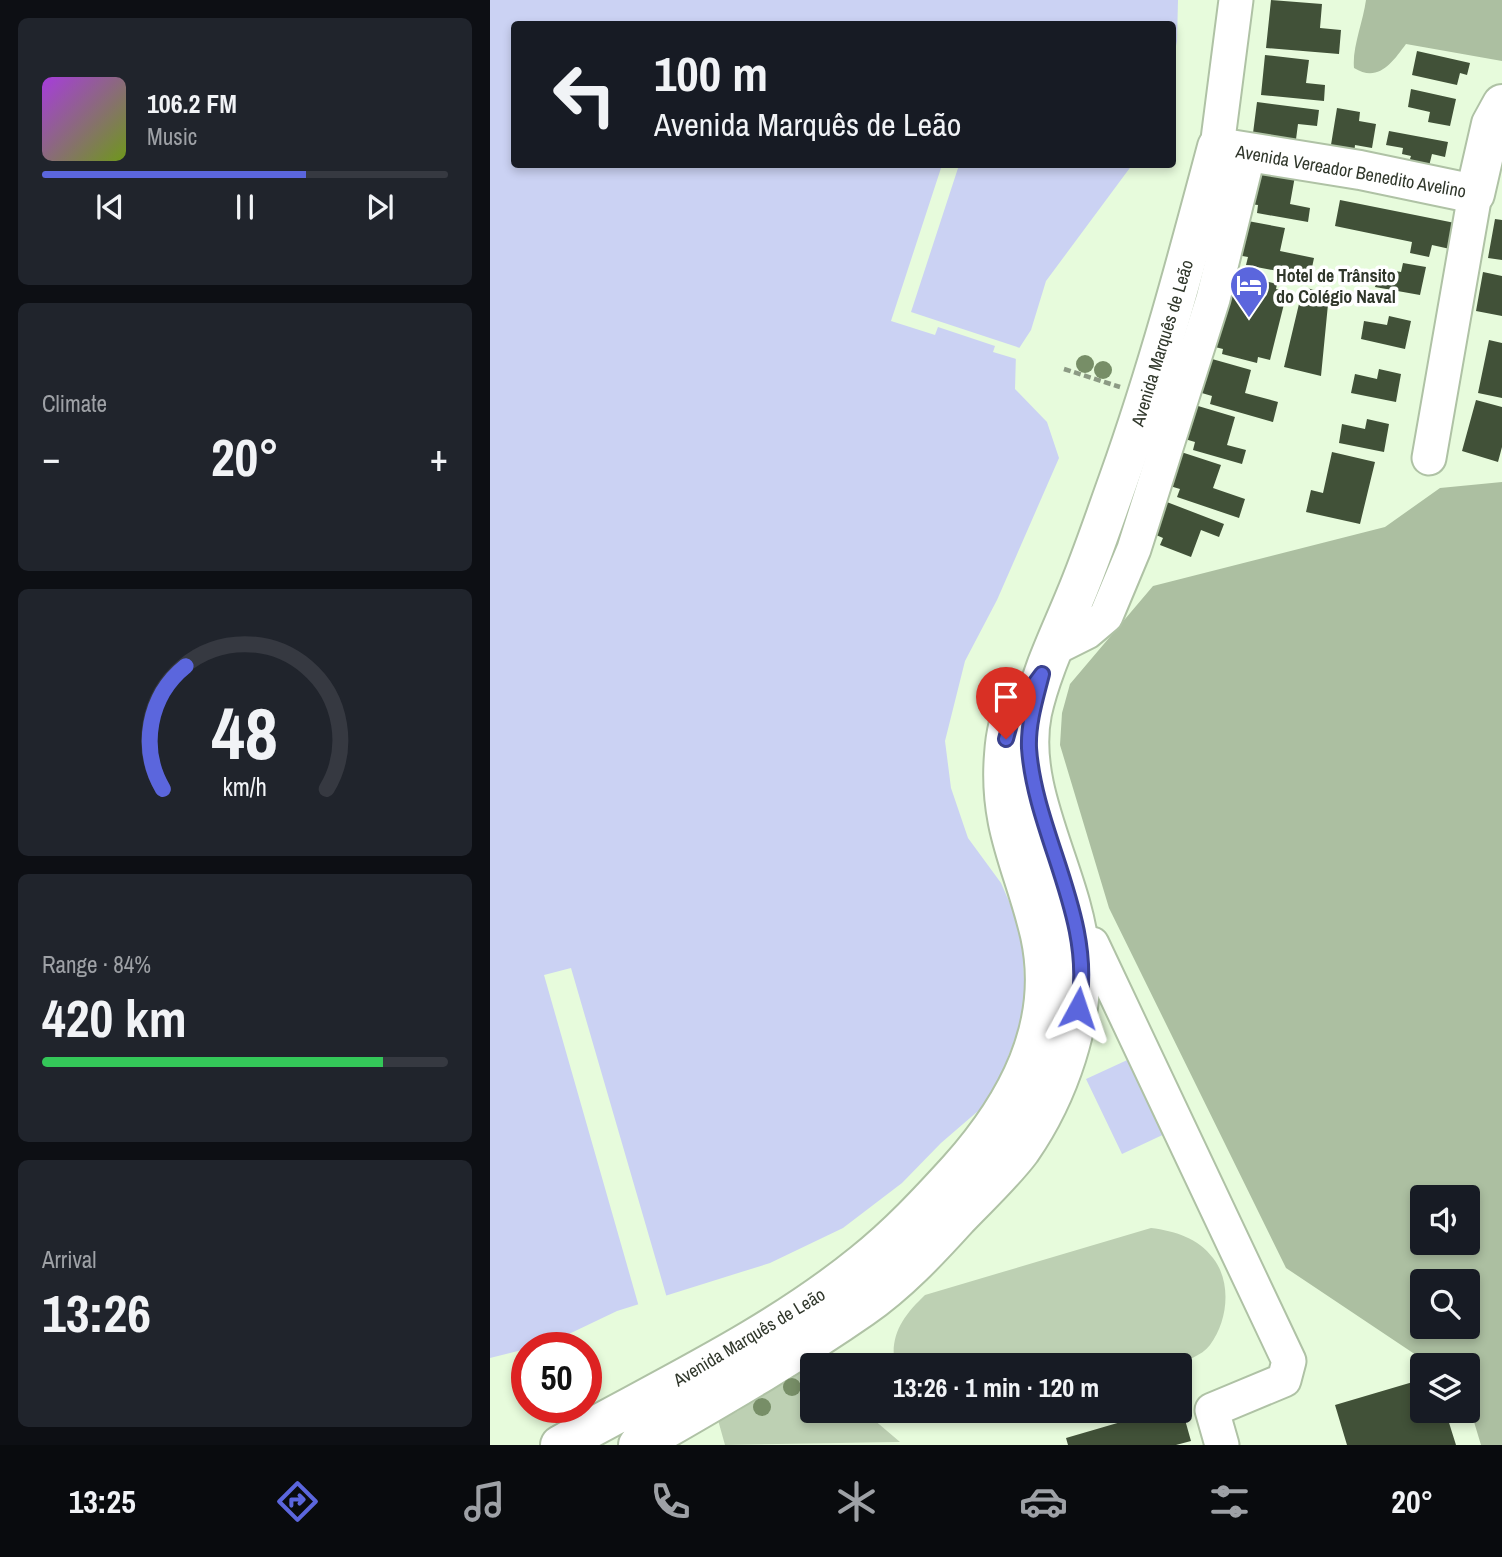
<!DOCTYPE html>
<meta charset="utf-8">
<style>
body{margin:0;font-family:"Archivo Narrow",sans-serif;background:#20242c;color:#f1f3f6;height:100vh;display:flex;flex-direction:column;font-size:26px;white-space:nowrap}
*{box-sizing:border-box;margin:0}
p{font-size:23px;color:#9ea1a6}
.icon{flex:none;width:38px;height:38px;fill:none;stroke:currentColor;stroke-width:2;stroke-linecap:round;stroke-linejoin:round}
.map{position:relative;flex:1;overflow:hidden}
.drawer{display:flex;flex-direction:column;gap:18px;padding:18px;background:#0d0f14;width:490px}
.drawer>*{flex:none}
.top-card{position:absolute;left:21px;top:21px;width:665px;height:147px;border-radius:7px;box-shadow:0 4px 10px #0003;background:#171b24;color:#f1f3f6;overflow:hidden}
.fabs{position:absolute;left:920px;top:1185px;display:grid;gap:14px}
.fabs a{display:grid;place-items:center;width:70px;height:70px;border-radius:7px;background:#171b24;box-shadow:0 4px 10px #0003;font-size:35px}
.speed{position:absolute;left:21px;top:1332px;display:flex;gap:14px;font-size:35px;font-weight:700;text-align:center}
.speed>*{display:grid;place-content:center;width:91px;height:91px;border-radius:50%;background:#171b24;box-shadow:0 4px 10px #0003;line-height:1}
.speed .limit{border:10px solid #d22;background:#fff;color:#111}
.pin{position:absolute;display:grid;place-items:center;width:60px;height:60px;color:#fff;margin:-72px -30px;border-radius:50% 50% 50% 0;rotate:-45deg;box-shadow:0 0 7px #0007}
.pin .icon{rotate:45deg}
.me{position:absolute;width:77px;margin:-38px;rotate:5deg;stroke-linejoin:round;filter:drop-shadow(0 0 5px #0008)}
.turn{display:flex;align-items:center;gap:24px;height:147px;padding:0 28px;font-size:32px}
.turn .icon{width:91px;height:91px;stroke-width:2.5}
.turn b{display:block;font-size:49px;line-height:60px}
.big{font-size:52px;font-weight:800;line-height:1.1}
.drawer .card{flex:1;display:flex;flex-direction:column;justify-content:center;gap:10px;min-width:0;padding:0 24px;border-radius:10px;background:#20242c}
.drawer .dial{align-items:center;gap:0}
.dial svg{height:182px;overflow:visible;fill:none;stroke:#363941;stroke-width:7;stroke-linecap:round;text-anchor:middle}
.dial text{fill:#f1f3f6;stroke:none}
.song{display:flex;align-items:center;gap:21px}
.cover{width:84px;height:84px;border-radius:10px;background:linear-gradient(135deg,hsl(280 70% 55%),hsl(80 70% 35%))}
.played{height:7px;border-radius:4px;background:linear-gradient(90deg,#5b66dd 65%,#363941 65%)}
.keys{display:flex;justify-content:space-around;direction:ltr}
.heat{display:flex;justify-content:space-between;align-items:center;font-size:38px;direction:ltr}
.charge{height:10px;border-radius:5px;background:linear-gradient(90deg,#34c759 84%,#363941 0)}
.trip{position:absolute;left:310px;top:1353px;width:392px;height:70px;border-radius:7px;background:#171b24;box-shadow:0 4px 10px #0003;font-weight:800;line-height:70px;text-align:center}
.tab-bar{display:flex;height:112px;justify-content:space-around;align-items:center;background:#090b0e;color:#9ea1a6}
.tab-bar .icon{width:49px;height:49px}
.tab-bar .current{color:#5b66dd}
.tab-bar b{font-size:32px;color:#f1f3f6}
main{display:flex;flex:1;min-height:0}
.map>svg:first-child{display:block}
.green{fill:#bdd0b3}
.forest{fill:#acbfa1;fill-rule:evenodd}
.water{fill:#cbd2f3}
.pier{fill:#e7fbdc}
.building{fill:#415138}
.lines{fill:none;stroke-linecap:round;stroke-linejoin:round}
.minor-casing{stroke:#afc2a5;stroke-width:37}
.major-casing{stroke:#afc2a5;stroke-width:42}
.path{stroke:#8c9a84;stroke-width:4.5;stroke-dasharray:7 3.5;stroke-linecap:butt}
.minor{stroke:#fff;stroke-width:33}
.major{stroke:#fff;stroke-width:38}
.tree{fill:#778e67}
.route-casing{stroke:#3b4290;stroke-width:18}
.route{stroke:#5b66dd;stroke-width:12}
.labels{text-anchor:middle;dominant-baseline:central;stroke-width:7;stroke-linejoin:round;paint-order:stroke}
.street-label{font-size:18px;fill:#30372b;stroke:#fff}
.poi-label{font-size:18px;font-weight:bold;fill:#30372b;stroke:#fff;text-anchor:start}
</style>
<main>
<section class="drawer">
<div class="card">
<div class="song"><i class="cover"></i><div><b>106.2 FM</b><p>Music</p></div></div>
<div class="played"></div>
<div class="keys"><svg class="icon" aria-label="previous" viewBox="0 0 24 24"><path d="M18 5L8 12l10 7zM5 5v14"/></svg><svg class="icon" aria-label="pause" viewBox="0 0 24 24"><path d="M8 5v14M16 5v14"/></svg><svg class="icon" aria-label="next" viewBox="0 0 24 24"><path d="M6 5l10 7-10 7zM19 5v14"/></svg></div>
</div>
<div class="card"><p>Climate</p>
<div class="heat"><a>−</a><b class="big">20°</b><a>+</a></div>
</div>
<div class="card dial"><svg viewBox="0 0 100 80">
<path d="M14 69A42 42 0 1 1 86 69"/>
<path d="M14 69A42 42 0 0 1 24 15" stroke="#5b66dd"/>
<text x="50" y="56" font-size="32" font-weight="700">48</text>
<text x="50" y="72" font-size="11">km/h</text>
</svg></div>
<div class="card"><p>Range · 84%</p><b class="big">420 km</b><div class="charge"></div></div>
<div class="card"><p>Arrival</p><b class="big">13:26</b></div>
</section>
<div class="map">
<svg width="1012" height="1445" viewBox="0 0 1012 1445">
<rect width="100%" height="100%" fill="#e7fbdc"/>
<path class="green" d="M661,1228C685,1231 708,1238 723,1258C742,1282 738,1321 720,1345C712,1356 695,1361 682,1365H405C399,1335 414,1315 435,1295Z
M305,1371L322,1377V1410L379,1411L383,1419L410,1442L235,1445L228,1420L248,1411Z
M435,1411H523L468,1423Z"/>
<path class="forest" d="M876,0H1012V61L916,44C902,63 888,83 864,68C862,48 873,22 876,0Z
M1012,482V1445H991L978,1402V1365H941L796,1268L619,908L570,745L572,713L580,684L663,586L895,527L950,488ZM933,1197H978V1242H933ZM933,1281H978V1326H933Z"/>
<path class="water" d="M0,0H688L687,41L683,61L682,24H24V164L642,165L556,281L541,330L526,353L525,389L557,422L569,458L507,600L475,661L455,741L461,788L478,838L511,883L525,915L533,948L535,1012L502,1099L451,1143L412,1183L353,1228L280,1263L127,1311L60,1343L0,1358Z
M646,1056L681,1131L632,1154L596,1079Z"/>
<path class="pier" d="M441,165H469L421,312L533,349L530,360L503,352L505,346L448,327L445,335L401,321L451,168Z
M81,968L177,1298L149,1307L54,975Z"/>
<path class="building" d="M781,0L832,4L830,28L851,30L849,54L776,48Z
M927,51L980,63L977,75L970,73L967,85L922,75Z
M775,55L819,60L816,83L835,85L834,101L771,95Z
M921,89L966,99L960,126L938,122L940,112L918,107Z
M767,102L829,110L827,126L808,124L805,147L762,141Z
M847,108L870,112L869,121L886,124L882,148L865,145L864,155L840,151Z
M899,131L958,142L955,157L942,154L939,166L919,162L921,156L912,154L913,148L896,145Z
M757,168L805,176L800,204L820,208L818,222L767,213L768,205L751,203Z
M850,200L965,223L960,249L942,245L939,257L920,253L922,242L845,226Z
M747,219L795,228L790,251L824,258L820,277L756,265L758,257L741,254Z
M1005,219L1012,220V260L998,258Z
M913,263L936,267L930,295L885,287L889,268L911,272Z
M993,272L1012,276V316L986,311Z
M750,275L787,284L786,289L797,292L780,360L768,357L767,363L732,354L733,349L721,346L738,278L749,280Z
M813,287L839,294L831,376L794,367Z
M899,316L921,321L915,349L871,339L874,321L897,325Z
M999,340L1012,343V398L988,393Z
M715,357L761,370L755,393L788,402L783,422L720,404L722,396L705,391Z
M889,369L911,374L906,402L861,393L865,374L887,379Z
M986,400L1012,407V447L1008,462L972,451Z
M698,403L745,417L737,445L756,450L752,464L703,450L705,442L688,437Z
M877,419L899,424L894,452L849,443L852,424L875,429Z
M685,450L731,465L723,488L755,499L749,518L687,497L690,489L673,484Z
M842,452L885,462L870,524L816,512L821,490L833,493Z
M669,499L734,524L729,537L711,530L701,557L670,545L673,538L657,531Z
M933,1379V1410H955L966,1445H857L845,1405Z
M690,1402L701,1441L686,1445H578L576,1438L672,1410H690Z"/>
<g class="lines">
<defs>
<path id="minor" d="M727,147L746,0
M939,458L985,194
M563,649L597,632L616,616L644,549L723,299L759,152
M590,947L602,944L799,1361L794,1380L722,1410L732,1445"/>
<path id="major" d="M70,1445C172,1388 282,1337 373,1263C408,1235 438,1203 468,1170C526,1105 570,1026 550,935C535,869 508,828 514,755C515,740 517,722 525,709
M148,1445C224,1401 300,1358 372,1308C408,1283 439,1250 468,1218C489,1196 513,1174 531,1150C569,1095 595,1021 590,954C584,876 526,793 542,713C551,672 569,636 585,597C601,559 614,520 628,481C667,372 697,260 727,147L870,170L985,194L1001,124L1012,104"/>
</defs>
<use href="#minor" class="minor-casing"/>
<use href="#major" class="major-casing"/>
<path class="path" d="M574,369L630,387"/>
<use href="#minor" class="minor"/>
<use href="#major" class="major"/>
</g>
<g class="tree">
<circle cx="595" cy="364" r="9"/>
<circle cx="613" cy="370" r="9"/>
<circle cx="302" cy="1387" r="9"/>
<circle cx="272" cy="1407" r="9"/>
</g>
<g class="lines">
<defs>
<path id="route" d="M516,739L523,713L552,674C546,698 538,723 539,748C545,835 606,920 588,1008"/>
</defs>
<use href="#route" class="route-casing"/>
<use href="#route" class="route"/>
</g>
<defs>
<symbol id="hotel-pin" viewBox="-11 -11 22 30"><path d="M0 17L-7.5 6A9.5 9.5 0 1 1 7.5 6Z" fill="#5b66dd" stroke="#fff"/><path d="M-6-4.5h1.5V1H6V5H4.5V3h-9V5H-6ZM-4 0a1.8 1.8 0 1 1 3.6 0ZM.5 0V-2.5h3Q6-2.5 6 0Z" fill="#fff"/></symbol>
</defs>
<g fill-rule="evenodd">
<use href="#hotel-pin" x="737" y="263" width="44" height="60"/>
</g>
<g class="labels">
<g class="street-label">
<text transform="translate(861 171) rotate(10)">Avenida Vereador Benedito Avelino</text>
<text transform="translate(672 343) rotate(-73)">Avenida Marquês de Leão</text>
<text transform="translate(259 1337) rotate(-31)">Avenida Marquês de Leão</text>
</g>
<g class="poi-label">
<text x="786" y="275">Hotel de Trânsito<tspan x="786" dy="21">do Colégio Naval</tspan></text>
</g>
</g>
</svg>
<div class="fabs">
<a><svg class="icon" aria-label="sound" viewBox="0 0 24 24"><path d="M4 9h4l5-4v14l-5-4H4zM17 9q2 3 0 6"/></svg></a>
<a><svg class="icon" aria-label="search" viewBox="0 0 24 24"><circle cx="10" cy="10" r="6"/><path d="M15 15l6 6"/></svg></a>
<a><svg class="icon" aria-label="layers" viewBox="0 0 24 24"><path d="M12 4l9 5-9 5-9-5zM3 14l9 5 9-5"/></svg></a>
</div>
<div class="speed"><div class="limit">50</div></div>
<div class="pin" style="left:516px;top:739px;background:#d93025"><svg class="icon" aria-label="arrive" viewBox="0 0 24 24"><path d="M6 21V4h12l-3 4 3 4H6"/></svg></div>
<svg class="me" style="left:588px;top:1008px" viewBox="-20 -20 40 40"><path d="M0-17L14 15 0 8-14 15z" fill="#5b66dd" stroke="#fff" stroke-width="4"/></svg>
<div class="trip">13:26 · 1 min · 120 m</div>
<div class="top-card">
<div class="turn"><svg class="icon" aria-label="left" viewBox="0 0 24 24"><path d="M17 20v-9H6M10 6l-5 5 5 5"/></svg><div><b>100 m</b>Avenida Marquês de Leão</div></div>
</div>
</div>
</main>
<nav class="tab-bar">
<b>13:25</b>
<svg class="icon current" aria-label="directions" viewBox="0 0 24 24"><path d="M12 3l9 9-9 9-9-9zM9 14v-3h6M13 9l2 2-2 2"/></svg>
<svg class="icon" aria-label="music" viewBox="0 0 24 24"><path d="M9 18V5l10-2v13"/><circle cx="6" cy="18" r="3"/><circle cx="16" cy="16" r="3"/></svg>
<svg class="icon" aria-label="phone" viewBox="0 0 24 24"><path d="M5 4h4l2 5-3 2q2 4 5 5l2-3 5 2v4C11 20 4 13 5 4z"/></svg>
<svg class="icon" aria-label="climate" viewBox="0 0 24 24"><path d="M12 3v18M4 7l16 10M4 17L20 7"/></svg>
<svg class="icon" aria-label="car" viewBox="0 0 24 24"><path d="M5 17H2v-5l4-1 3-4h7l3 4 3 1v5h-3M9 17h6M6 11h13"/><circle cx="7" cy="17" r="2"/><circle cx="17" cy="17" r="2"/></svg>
<svg class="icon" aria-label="filters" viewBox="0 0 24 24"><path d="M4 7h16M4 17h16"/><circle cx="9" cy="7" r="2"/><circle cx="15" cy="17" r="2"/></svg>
<b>20°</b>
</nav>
